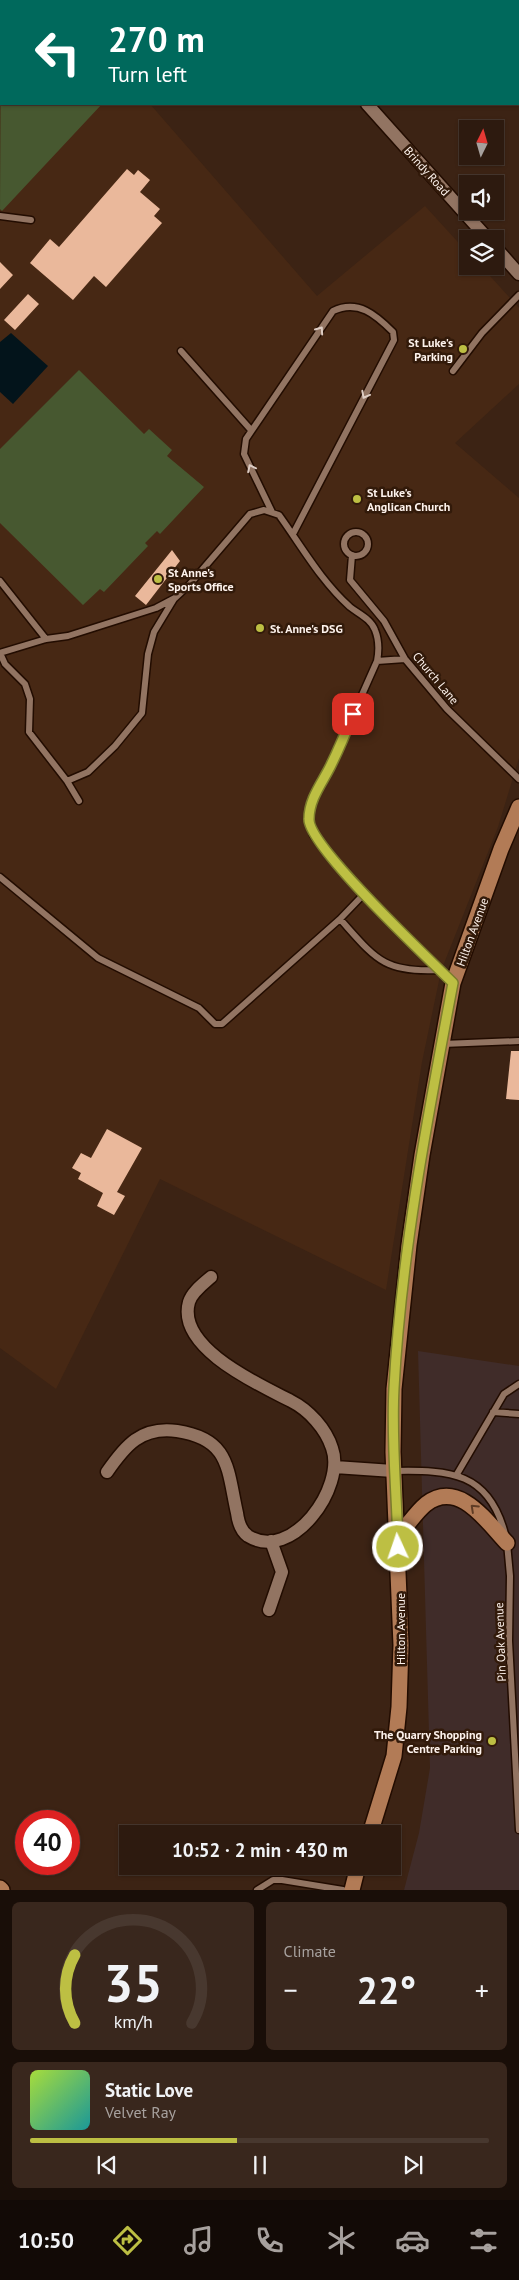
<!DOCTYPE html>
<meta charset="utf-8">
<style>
body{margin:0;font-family:"PT Sans",sans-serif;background:#39271d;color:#f1f3f6;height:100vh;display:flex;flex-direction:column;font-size:19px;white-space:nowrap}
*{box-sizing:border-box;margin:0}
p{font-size:16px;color:#a7a19e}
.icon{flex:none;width:28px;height:28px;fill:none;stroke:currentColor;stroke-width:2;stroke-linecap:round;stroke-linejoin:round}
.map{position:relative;height:1890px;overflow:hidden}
.panel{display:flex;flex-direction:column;gap:12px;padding:12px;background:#190e08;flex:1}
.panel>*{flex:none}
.top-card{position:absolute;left:0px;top:0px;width:520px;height:105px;box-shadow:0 1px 4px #0004,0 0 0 1px #48382f;background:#00695c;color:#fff;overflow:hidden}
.needle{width:32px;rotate:5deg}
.fabs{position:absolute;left:459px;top:120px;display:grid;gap:10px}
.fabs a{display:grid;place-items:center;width:45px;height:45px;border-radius:0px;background:#2d1a0f;box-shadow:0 1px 4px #0004,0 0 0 1px #48382f;font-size:25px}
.speed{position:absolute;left:15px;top:1810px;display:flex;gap:10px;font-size:25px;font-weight:700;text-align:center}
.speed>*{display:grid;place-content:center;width:65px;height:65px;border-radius:50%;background:#2d1a0f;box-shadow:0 1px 4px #0004,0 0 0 1px #48382f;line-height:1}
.speed .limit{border:8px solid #d22;background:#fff;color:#111}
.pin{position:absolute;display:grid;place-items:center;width:42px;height:42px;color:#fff;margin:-21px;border-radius:10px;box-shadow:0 2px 8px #0006}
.me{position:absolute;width:55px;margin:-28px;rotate:357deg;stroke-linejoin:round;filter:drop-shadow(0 0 4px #0008)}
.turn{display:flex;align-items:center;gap:18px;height:105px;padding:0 25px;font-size:22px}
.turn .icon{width:65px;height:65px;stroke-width:2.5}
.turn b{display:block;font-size:35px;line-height:42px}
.big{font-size:38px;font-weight:700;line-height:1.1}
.panel .card{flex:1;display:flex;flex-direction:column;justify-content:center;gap:8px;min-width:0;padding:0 18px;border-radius:8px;background:#39271d}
.panel .dial{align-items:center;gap:0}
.dial svg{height:130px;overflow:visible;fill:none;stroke:#48382f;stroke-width:7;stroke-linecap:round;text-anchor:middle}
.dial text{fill:#f1f3f6;stroke:none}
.song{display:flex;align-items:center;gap:15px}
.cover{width:60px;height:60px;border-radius:8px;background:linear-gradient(135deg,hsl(80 70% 55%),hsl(180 70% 35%))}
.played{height:5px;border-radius:2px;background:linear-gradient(90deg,#bdbf43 45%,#48382f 45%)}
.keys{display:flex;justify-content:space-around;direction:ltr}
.heat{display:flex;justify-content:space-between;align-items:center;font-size:28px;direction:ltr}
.panel .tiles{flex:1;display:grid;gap:12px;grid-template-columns:1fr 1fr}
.card:last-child{grid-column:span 2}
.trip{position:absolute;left:119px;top:1825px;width:282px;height:50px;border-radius:0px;background:#2d1a0f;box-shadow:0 1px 4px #0004,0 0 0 1px #48382f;font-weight:700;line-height:50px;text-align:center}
.tabs{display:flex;height:80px;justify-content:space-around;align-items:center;background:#120a06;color:#a7a19e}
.tabs .icon{width:35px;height:35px}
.tabs .selected{color:#bdbf43}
.tabs b{font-size:22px;color:#f1f3f6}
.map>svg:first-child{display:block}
.commercial{fill:#402c29}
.built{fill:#472814}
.green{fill:#475830}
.water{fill:#03141b}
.building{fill:#eab89b}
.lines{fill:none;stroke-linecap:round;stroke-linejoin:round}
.lane-casing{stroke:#220c00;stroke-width:9}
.street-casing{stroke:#220c00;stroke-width:15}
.secondary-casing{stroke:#220c00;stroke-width:18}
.lane{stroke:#927462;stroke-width:6}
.street{stroke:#927462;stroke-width:12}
.secondary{stroke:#b27b56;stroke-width:15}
.oneway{stroke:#ddccc3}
.oneway2{stroke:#5f3c25}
.route-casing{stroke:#7b7c2c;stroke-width:12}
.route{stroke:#bdbf43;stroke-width:9}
.poi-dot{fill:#bdbf43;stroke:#321a0a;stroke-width:2}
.labels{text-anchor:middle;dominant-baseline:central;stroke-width:5;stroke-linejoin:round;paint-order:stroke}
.street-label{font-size:12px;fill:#fdf2ec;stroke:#321a0a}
.poi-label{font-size:12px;font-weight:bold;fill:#fdf2ec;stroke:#321a0a;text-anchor:start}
</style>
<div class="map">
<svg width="519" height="1890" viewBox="0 0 519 1890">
<rect width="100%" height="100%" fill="#3c2314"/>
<path class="commercial" d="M418,1351L519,1366V1890H404L419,1833L430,1768Z"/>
<path class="built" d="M0,0L62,1H1V104H150L317,296L425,206L467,252L468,266H481L519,308V384L455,443L519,498V758L498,827L441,971L422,1062L386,1290L160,1179L56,1389L0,1348Z"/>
<path class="green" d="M1,14V104H102L2,211L0,209Z
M79,370L144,434L149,429L172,450L167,456L204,487L160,534L157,531L145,543L148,546L104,592L100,589L83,605L0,523V449Z"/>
<path class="water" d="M11,333L48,366L13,404L0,392V342Z"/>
<path class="building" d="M127,169L134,175L138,170L150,180L140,192L160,209L154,216L162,223L106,287L94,276L73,300L30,263L50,239L59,247Z
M0,262L13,275L0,289Z
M28,294L39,304L15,330L4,320Z
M172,550L180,561L146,605L135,596Z
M511,1051H519V1100L506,1099Z
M107,1129L142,1148L117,1192L125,1196L114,1215L97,1206L103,1193L78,1179L81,1173L72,1168L81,1153L91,1158Z"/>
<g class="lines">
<defs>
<path id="lane" d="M0,216L31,220
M181,351L251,430
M453,371L482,333L519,295
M272,512L244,454L246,439L333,311C358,299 376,315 393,332L394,340L293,534
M344 544a12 12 0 1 1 24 0a12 12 0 1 1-24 0Z
M352,555L350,580L384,621L405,659L447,709L519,779
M0,581L46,639
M377,661L330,767L312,799L308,819L313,835L328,854L357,886L452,982
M67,781L88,772L115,746L142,713L148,654L154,632L174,599
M79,801L67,781L29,732L30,699L25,684L5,664L0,653L46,639L68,636L156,608L175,598L190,584L250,514L264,510L279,515C302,547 321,581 350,607C359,614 371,619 375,630C379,640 379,651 377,661L405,659
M0,877L98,958L199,1008L215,1024H222L340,919L364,894
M340,919C375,958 383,973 439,970
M443,1044L519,1041
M493,1412L519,1414
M395,1471C450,1470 489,1472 505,1534
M457,1474L504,1394L519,1384
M507,1543L510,1576L509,1641L519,1830
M257,1890L273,1880H282L343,1890"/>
<path id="street" d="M274,0L275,1
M367,104L488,239
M495,247L519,274
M335,1467L393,1471
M107,1472C125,1446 141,1426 177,1431C230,1439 227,1468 237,1513C238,1521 241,1531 248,1536C292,1563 346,1487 332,1448C326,1429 309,1410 291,1401C260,1385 176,1348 189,1302C192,1292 203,1284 211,1277
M269,1610L282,1572L271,1541"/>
<path id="secondary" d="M398,1536C407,1526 416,1512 426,1504C459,1479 487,1522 507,1543
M370,1834L394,1756L399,1707L401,1645L393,1452L394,1389L409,1245L422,1155L453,983L501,849L519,807
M0,1888L2,1890
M352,1890L358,1866"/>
</defs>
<use href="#lane" class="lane-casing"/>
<use href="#street" class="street-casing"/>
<use href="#secondary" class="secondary-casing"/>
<use href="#lane" class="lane"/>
<use href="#street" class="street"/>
<use href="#secondary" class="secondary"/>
</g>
<defs><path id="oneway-chevron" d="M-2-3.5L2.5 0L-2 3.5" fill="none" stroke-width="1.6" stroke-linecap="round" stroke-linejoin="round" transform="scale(1.25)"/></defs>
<g class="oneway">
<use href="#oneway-chevron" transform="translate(320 330) rotate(-55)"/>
<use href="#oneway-chevron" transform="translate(365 395) rotate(118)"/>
<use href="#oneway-chevron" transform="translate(251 468) rotate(-116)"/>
</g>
<use class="oneway2" href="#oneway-chevron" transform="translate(474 1508) rotate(-137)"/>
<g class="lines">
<defs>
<path id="route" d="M353,714C346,732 339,749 330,767C322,783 309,799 309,819C308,846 428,958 453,983C428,1115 401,1254 394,1388C391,1442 397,1494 398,1547"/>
</defs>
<use href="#route" class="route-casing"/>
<use href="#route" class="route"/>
</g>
<g class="poi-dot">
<circle cx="463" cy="349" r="5"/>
<circle cx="357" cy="499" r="5"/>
<circle cx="158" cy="579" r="5"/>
<circle cx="260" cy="628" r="5"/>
<circle cx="492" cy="1741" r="5"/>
</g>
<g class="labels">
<g class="street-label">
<text transform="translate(427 171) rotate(48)">Brindy Road</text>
<text transform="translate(436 678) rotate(50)">Church Lane</text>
<text transform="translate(472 932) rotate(-70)">Hilton Avenue</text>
<text transform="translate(400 1629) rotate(-90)">Hilton Avenue</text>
<text transform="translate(500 1642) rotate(-92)">Pin Oak Avenue</text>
</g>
<g class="poi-label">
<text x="453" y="342" text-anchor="end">St Luke's<tspan x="453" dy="14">Parking</tspan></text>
<text x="367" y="492">St Luke's<tspan x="367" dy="14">Anglican Church</tspan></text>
<text x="168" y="572">St Anne's<tspan x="168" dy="14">Sports Office</tspan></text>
<text x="270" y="628">St. Anne's DSG</text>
<text x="482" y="1734" text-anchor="end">The Quarry Shopping<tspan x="482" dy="14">Centre Parking</tspan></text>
</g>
</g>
</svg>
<div class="fabs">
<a><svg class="needle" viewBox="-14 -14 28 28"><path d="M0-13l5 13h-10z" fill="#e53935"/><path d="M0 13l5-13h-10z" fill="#a7a19e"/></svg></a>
<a><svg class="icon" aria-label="sound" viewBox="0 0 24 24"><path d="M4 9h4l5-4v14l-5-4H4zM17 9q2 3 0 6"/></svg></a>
<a><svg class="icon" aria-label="layers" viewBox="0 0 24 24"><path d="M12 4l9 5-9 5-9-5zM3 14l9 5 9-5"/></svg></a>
</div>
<div class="speed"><div class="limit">40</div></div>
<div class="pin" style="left:353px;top:714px;background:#d93025"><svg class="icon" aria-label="arrive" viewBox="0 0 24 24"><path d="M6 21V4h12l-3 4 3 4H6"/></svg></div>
<svg class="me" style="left:398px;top:1547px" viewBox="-20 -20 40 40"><circle r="17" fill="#bdbf43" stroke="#fff" stroke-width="3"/><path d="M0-11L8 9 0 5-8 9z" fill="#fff"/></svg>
<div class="trip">10:52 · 2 min · 430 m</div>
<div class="top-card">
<div class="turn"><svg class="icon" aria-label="left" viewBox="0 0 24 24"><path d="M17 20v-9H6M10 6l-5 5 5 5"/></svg><div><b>270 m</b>Turn left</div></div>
</div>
</div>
<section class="panel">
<div class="tiles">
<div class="card dial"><svg viewBox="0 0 100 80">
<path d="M14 69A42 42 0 1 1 86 69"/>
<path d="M14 69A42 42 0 0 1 14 27" stroke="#bdbf43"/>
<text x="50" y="56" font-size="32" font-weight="700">35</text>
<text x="50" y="72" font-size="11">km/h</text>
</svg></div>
<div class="card"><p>Climate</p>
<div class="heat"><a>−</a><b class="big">22°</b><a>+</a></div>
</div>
<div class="card">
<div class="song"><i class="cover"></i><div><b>Static Love</b><p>Velvet Ray</p></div></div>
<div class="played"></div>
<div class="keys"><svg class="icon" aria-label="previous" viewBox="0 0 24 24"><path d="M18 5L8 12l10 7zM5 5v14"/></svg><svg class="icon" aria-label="pause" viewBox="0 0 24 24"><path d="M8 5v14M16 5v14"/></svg><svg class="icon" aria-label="next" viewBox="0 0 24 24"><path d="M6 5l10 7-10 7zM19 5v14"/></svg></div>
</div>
</div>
</section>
<nav class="tabs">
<b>10:50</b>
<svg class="icon selected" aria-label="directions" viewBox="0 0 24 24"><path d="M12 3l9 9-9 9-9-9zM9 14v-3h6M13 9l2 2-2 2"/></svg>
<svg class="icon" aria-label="music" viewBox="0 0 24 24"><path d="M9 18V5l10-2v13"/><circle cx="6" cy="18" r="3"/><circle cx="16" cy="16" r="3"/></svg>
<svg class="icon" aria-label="phone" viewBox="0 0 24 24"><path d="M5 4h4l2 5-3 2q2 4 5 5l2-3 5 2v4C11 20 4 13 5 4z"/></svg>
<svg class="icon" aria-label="climate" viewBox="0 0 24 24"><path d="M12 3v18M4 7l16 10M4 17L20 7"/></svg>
<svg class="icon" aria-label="car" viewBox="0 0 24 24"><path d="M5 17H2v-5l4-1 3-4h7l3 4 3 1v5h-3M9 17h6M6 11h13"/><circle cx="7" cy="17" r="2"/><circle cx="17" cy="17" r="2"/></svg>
<svg class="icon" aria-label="filters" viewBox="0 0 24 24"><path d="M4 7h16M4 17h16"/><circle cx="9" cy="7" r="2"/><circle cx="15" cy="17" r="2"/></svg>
</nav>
